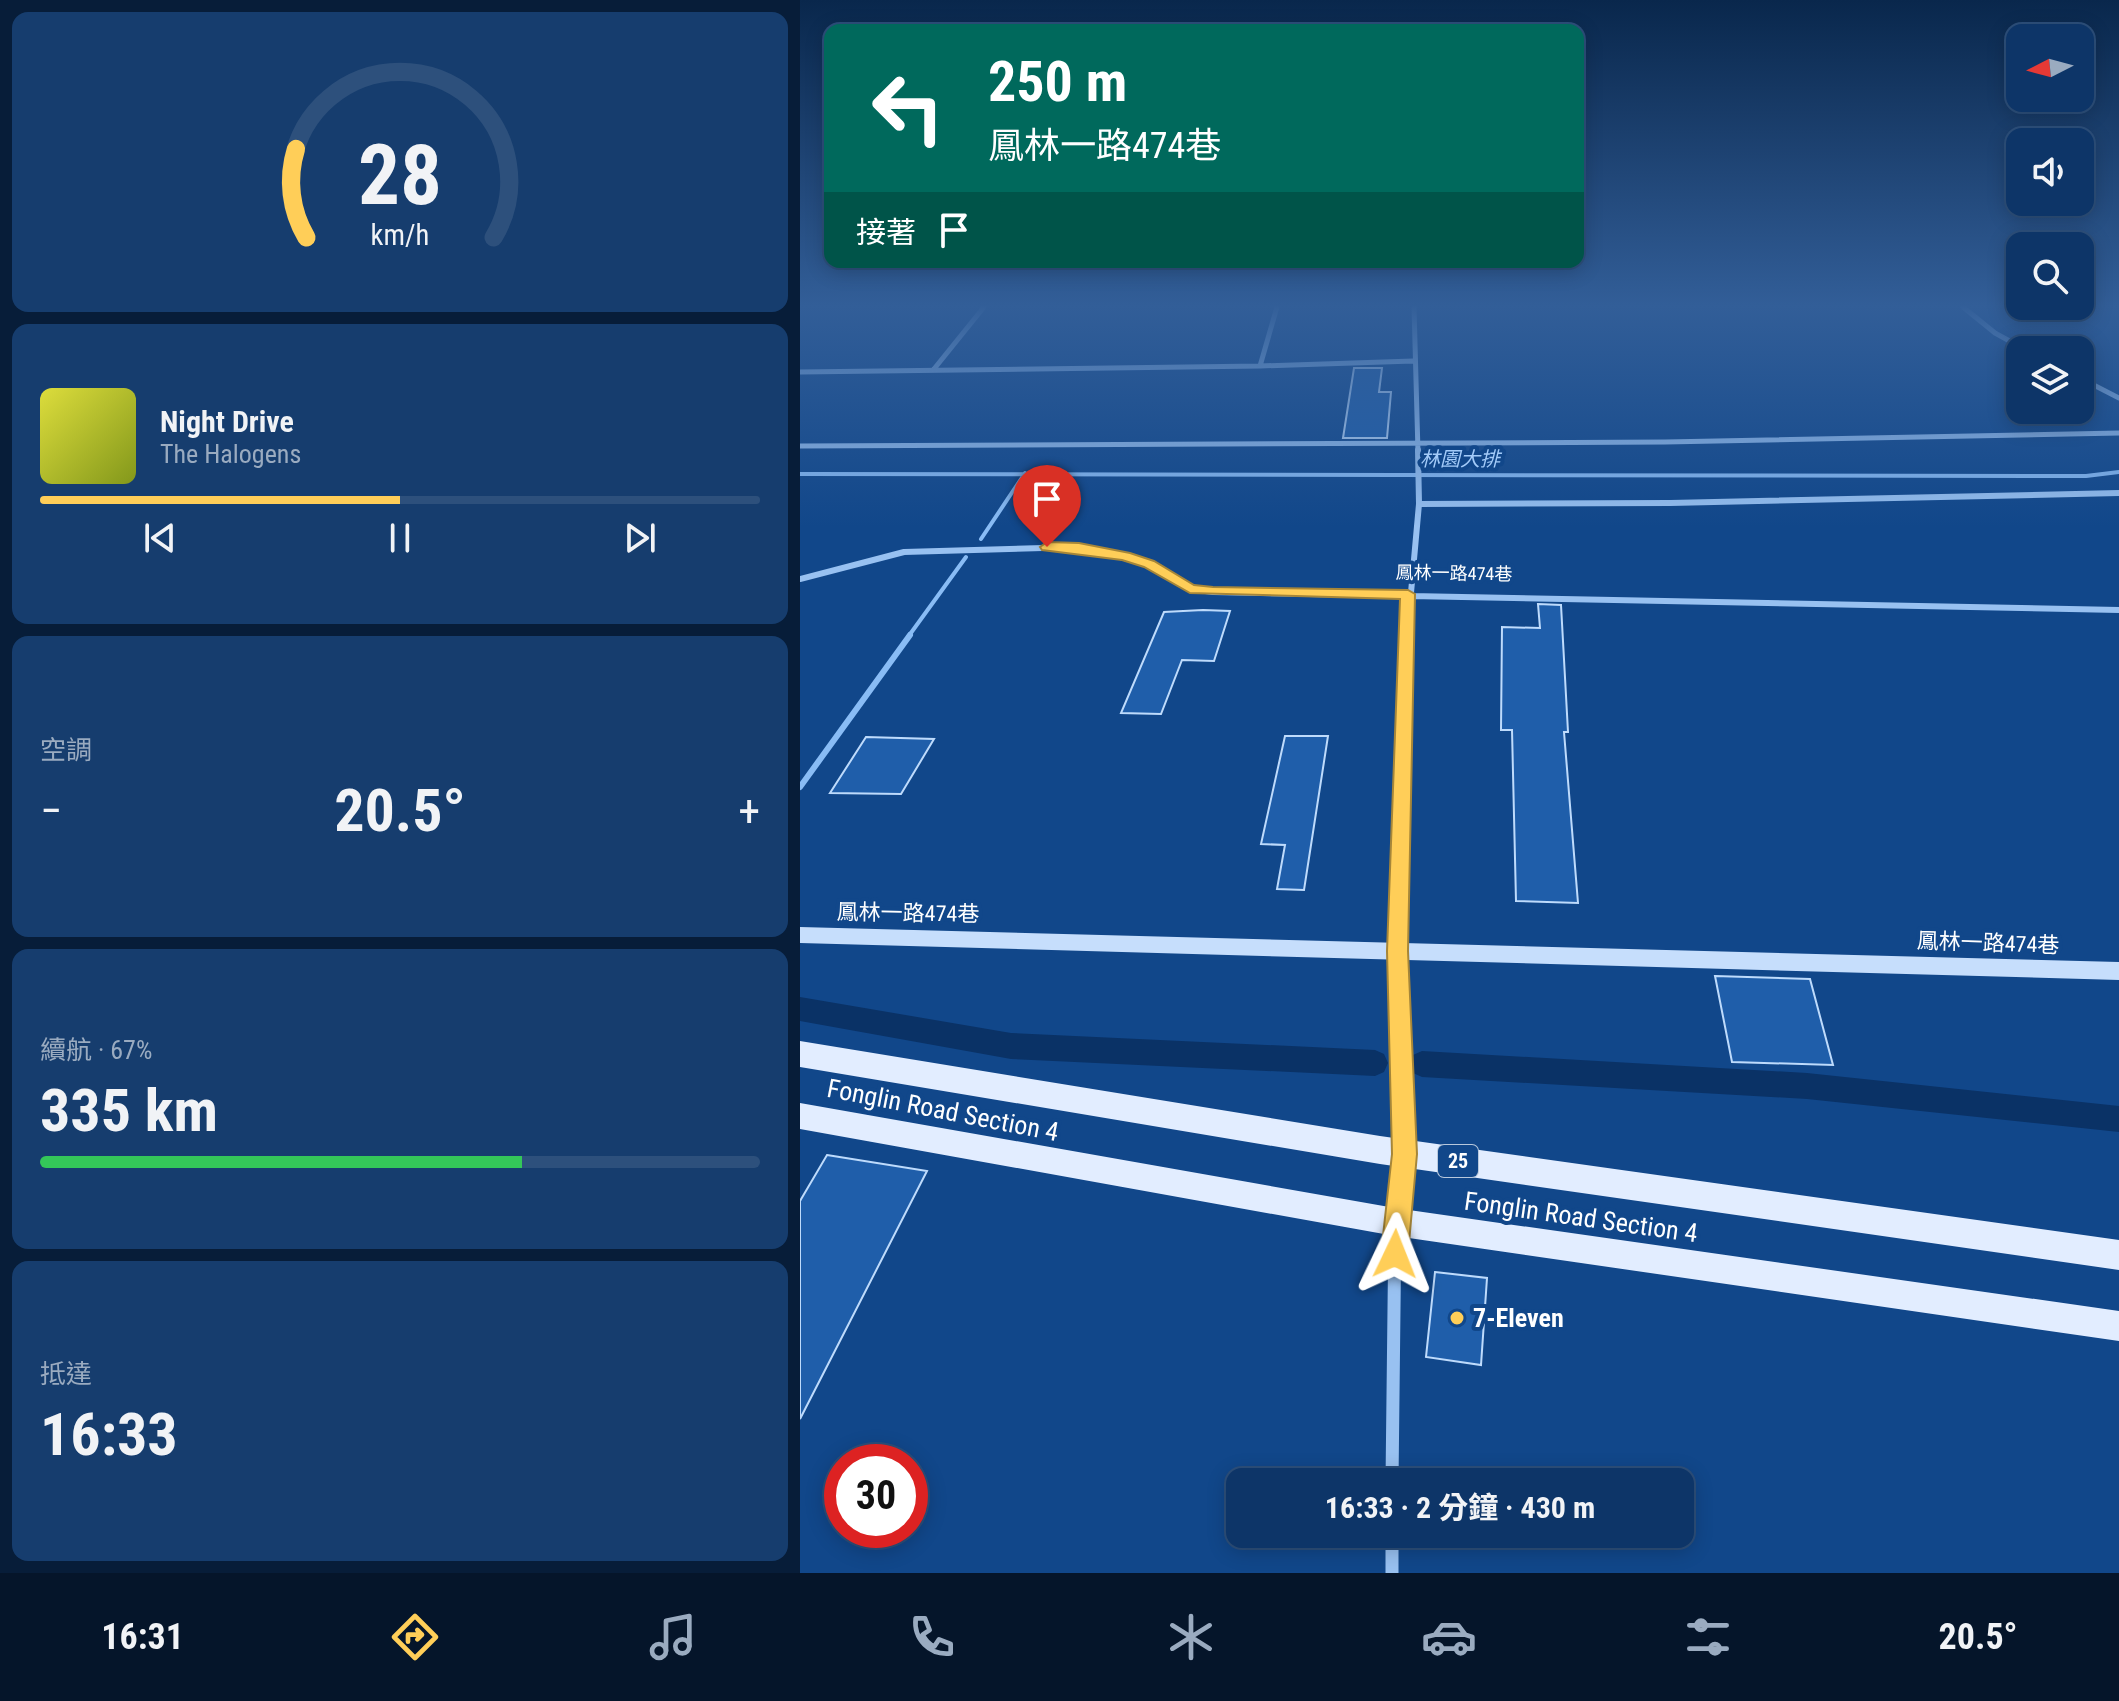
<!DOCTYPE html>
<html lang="zh-TW">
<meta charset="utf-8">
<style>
body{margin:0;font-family:"Roboto Condensed","Noto Sans TC",sans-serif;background:#163d6e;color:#f1f3f6;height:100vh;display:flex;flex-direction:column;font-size:30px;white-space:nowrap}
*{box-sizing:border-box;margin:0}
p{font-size:26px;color:#9aabc0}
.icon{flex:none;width:44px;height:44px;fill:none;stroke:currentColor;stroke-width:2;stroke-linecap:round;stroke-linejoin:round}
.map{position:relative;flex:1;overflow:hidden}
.details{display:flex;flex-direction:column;gap:12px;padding:12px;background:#071d39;width:800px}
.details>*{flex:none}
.guide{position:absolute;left:24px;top:24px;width:760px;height:244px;border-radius:16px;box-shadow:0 4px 20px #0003,0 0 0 2px #2d507c;background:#00695c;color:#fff;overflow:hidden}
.needle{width:52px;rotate:264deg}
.buttons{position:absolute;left:1206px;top:24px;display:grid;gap:16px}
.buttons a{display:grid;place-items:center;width:88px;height:88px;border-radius:16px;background:#0d3568;box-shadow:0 4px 20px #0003,0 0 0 2px #2d507c;font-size:40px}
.speed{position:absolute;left:24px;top:1444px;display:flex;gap:16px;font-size:40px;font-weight:700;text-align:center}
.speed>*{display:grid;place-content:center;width:104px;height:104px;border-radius:50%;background:#0d3568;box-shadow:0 4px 20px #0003,0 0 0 2px #2d507c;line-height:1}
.speed .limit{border:12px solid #d22;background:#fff;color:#111}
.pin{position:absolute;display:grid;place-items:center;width:68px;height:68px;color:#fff;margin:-82px -34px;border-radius:50% 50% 50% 0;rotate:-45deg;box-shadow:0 0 8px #0007}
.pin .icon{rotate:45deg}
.me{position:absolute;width:88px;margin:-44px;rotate:2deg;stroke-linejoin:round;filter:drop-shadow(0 0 6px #0008)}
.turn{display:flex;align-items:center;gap:28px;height:168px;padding:0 32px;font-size:36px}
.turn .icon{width:104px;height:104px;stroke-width:2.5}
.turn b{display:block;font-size:56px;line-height:68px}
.then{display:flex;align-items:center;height:76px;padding:0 32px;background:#0003;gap:16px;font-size:30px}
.big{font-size:60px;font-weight:700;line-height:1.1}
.details .card{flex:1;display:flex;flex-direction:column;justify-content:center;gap:12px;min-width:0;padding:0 28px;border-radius:16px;background:#163d6e}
.details .dial{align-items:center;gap:0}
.dial svg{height:208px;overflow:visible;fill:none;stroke:#2d507c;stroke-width:7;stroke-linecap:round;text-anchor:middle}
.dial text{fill:#f1f3f6;stroke:none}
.song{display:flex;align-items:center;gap:24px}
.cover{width:96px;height:96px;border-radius:12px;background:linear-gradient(135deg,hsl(60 70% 55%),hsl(70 70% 35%))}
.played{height:8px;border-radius:4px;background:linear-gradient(90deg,#ffce58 50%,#2d507c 50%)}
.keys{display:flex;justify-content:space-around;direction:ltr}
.heat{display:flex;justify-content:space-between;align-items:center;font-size:44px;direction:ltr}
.charge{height:12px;border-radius:6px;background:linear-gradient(90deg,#34c759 67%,#2d507c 0)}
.trip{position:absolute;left:426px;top:1468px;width:468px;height:80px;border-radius:16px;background:#0d3568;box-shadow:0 4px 20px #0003,0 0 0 2px #2d507c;font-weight:700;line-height:80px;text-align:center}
.tab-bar{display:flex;height:128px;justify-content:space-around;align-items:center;background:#05152a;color:#9aabc0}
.tab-bar .icon{width:56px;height:56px}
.tab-bar .current{color:#ffce58}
.tab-bar b{font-size:36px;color:#f1f3f6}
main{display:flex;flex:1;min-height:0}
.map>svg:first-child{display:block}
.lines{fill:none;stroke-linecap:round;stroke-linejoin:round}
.stream-far1{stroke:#89bcf5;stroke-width:4}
.stream{stroke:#89bcf5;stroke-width:6}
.canal{fill:#0a3266;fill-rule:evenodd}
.building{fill:#1f5eaa;stroke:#bedbfc;stroke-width:2}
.street-far4{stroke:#98c1f1;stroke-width:5}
.street-far3{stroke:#98c1f1;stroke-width:6}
.street-far2{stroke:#98c1f1;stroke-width:8}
.street-far1{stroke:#98c1f1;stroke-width:10}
.street{stroke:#98c1f1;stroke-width:13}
.secondary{fill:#c6defc;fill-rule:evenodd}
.primary{fill:#e2edff;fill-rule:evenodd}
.route{fill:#ffce58;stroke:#a68639;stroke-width:2}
.poi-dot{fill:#ffce58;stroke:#11478a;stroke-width:3}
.labels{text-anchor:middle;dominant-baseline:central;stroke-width:8;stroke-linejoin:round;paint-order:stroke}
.far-street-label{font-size:18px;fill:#fff;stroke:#11478a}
.far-water-label{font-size:20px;font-style:italic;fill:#a3cbf9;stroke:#11478a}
.shield{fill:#11478a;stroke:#b8c8dc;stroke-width:2}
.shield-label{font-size:20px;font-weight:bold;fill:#fff}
.street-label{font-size:22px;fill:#fff;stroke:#11478a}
.near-street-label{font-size:26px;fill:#fff;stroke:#11478a}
.near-poi-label{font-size:26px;font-weight:bold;fill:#fff;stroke:#11478a;text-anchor:start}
</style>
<main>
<section class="details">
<div class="card dial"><svg viewBox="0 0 100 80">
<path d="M14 69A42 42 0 1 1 86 69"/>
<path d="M14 69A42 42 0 0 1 10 35" stroke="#ffce58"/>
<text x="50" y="56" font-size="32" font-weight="700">28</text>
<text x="50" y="72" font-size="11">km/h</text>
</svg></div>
<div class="card">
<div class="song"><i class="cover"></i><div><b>Night Drive</b><p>The Halogens</p></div></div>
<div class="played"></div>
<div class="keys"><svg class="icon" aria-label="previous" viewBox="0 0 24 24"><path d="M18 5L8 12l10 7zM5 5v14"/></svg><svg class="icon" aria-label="pause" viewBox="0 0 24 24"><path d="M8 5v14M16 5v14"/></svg><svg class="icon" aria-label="next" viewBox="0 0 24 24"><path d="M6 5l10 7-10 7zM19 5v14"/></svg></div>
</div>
<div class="card"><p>空調</p>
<div class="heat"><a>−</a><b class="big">20.5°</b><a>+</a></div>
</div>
<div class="card"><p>續航 · 67%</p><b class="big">335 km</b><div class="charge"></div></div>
<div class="card"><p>抵達</p><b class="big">16:33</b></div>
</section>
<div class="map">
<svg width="1319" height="1573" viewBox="0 0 1319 1573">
<rect width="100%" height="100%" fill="#11478a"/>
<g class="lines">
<path class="stream-far1" d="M0,474L1286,476L1319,472
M181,539L225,473
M108,637L166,557"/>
<path class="stream" d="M0,787L110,635"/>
<path class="canal" d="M0,997L211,1033L575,1050L584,1054L588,1063L584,1072L575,1076L211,1059L0,1021Z
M622,1051L1007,1073L1319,1106V1132L1007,1099L622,1077L613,1073L609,1064L613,1055Z"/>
</g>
<path class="building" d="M554,368H582L579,392H591L587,438H543Z
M738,604L761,605L768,732H764L778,903L716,901L712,730H701L702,627L740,628Z
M403,610L430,611L414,661L382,660L361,714L321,713L364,612Z
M485,736H528L504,890L477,889L485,845L461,844Z
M66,737L134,739L101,794L30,793Z
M915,976L1010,979L1033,1065L932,1062Z
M27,1155L127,1171L0,1419V1201Z
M635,1272L687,1278L681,1365L626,1357Z"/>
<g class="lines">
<path class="street-far4" d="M477,307L460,366L613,361
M614,307L618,452
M1163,307L1195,333L1226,350
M134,369L184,307
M0,372L460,366
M1280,378L1319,398
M0,446L865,442L1319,433"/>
<path class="street-far3" d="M619,504L870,503L1319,493
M0,579L104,552L279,547L349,564L390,589L413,592L1319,610
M607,637L619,504L618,450"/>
<path class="street-far2" d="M599,875L607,635"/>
<path class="street-far1" d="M599,873L597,951L604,1154L600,1181"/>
<path class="street" d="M592,1482L595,1222L601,1179
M592,1534V1573"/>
<path class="secondary" d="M0,927L1319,962V980L0,943Z"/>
<path class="primary" d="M0,1041L580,1136L1319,1240V1270L580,1164L0,1067Z
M0,1103L595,1208L1319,1311V1341L595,1236L0,1129Z"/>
</g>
<linearGradient id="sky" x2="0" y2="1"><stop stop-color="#09274c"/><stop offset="0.58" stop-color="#325e98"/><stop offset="1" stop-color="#325e98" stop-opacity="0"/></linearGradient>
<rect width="1319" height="527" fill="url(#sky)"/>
<path class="route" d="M247,542L279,543L330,553L354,561L394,585L413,587L608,590L615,594L608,951L617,1154L608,1254L604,1264L595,1268L585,1264L581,1254L592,1154L587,951L600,599L390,593L344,567L322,560L242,550L240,547Z"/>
<circle class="poi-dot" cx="657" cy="1318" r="8"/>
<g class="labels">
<g class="far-street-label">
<text transform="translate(654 573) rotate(1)">鳳林一路474巷</text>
</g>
<g class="far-water-label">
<text x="660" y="459">林園大排</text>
</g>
<rect class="shield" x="638" y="1145" width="40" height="32" rx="6"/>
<g class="shield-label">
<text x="658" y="1161">25</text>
</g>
<g class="street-label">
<text transform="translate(108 913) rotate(1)">鳳林一路474巷</text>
<text transform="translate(1188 943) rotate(2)">鳳林一路474巷</text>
</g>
<g class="near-street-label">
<text transform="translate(143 1110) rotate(11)">Fonglin Road Section 4</text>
<text transform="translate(781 1217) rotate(8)">Fonglin Road Section 4</text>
</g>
<g class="near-poi-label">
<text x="673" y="1318">7-Eleven</text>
</g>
</g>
</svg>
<div class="buttons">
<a><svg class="needle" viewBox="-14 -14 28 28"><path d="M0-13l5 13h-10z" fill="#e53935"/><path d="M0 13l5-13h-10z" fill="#9aabc0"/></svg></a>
<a><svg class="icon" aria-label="sound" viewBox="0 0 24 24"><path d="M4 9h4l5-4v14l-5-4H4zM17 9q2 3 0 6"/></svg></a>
<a><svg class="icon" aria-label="search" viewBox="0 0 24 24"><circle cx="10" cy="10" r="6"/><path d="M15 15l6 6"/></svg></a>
<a><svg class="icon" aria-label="layers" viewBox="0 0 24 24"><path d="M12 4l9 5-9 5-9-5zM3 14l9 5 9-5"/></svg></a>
</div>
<div class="speed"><div class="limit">30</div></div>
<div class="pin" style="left:247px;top:547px;background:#d93025"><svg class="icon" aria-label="arrive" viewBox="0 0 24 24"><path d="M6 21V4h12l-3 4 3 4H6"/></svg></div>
<svg class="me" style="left:595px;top:1254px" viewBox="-20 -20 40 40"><path d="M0-17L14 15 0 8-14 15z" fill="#ffce58" stroke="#fff" stroke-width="4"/></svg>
<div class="trip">16:33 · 2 分鐘 · 430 m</div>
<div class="guide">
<div class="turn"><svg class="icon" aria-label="left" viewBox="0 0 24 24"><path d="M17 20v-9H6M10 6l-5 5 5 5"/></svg><div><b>250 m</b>鳳林一路474巷</div></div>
<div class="then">接著<svg class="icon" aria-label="arrive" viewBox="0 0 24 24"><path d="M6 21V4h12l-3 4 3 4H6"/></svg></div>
</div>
</div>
</main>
<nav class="tab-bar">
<b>16:31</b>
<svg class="icon current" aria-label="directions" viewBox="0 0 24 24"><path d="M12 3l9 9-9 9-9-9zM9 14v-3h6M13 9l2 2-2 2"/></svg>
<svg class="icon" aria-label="music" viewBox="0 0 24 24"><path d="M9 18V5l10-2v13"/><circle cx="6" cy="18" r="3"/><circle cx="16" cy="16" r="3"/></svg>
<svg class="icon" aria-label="phone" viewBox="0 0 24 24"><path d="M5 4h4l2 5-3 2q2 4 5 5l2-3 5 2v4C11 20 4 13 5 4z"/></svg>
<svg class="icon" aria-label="climate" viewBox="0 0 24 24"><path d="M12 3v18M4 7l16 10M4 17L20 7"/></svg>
<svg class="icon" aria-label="car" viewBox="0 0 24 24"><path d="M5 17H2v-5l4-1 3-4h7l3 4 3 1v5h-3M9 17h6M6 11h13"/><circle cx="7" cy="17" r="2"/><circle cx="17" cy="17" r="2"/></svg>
<svg class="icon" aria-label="filters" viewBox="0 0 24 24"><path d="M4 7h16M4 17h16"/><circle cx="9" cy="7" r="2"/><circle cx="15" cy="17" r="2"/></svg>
<b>20.5°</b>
</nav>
